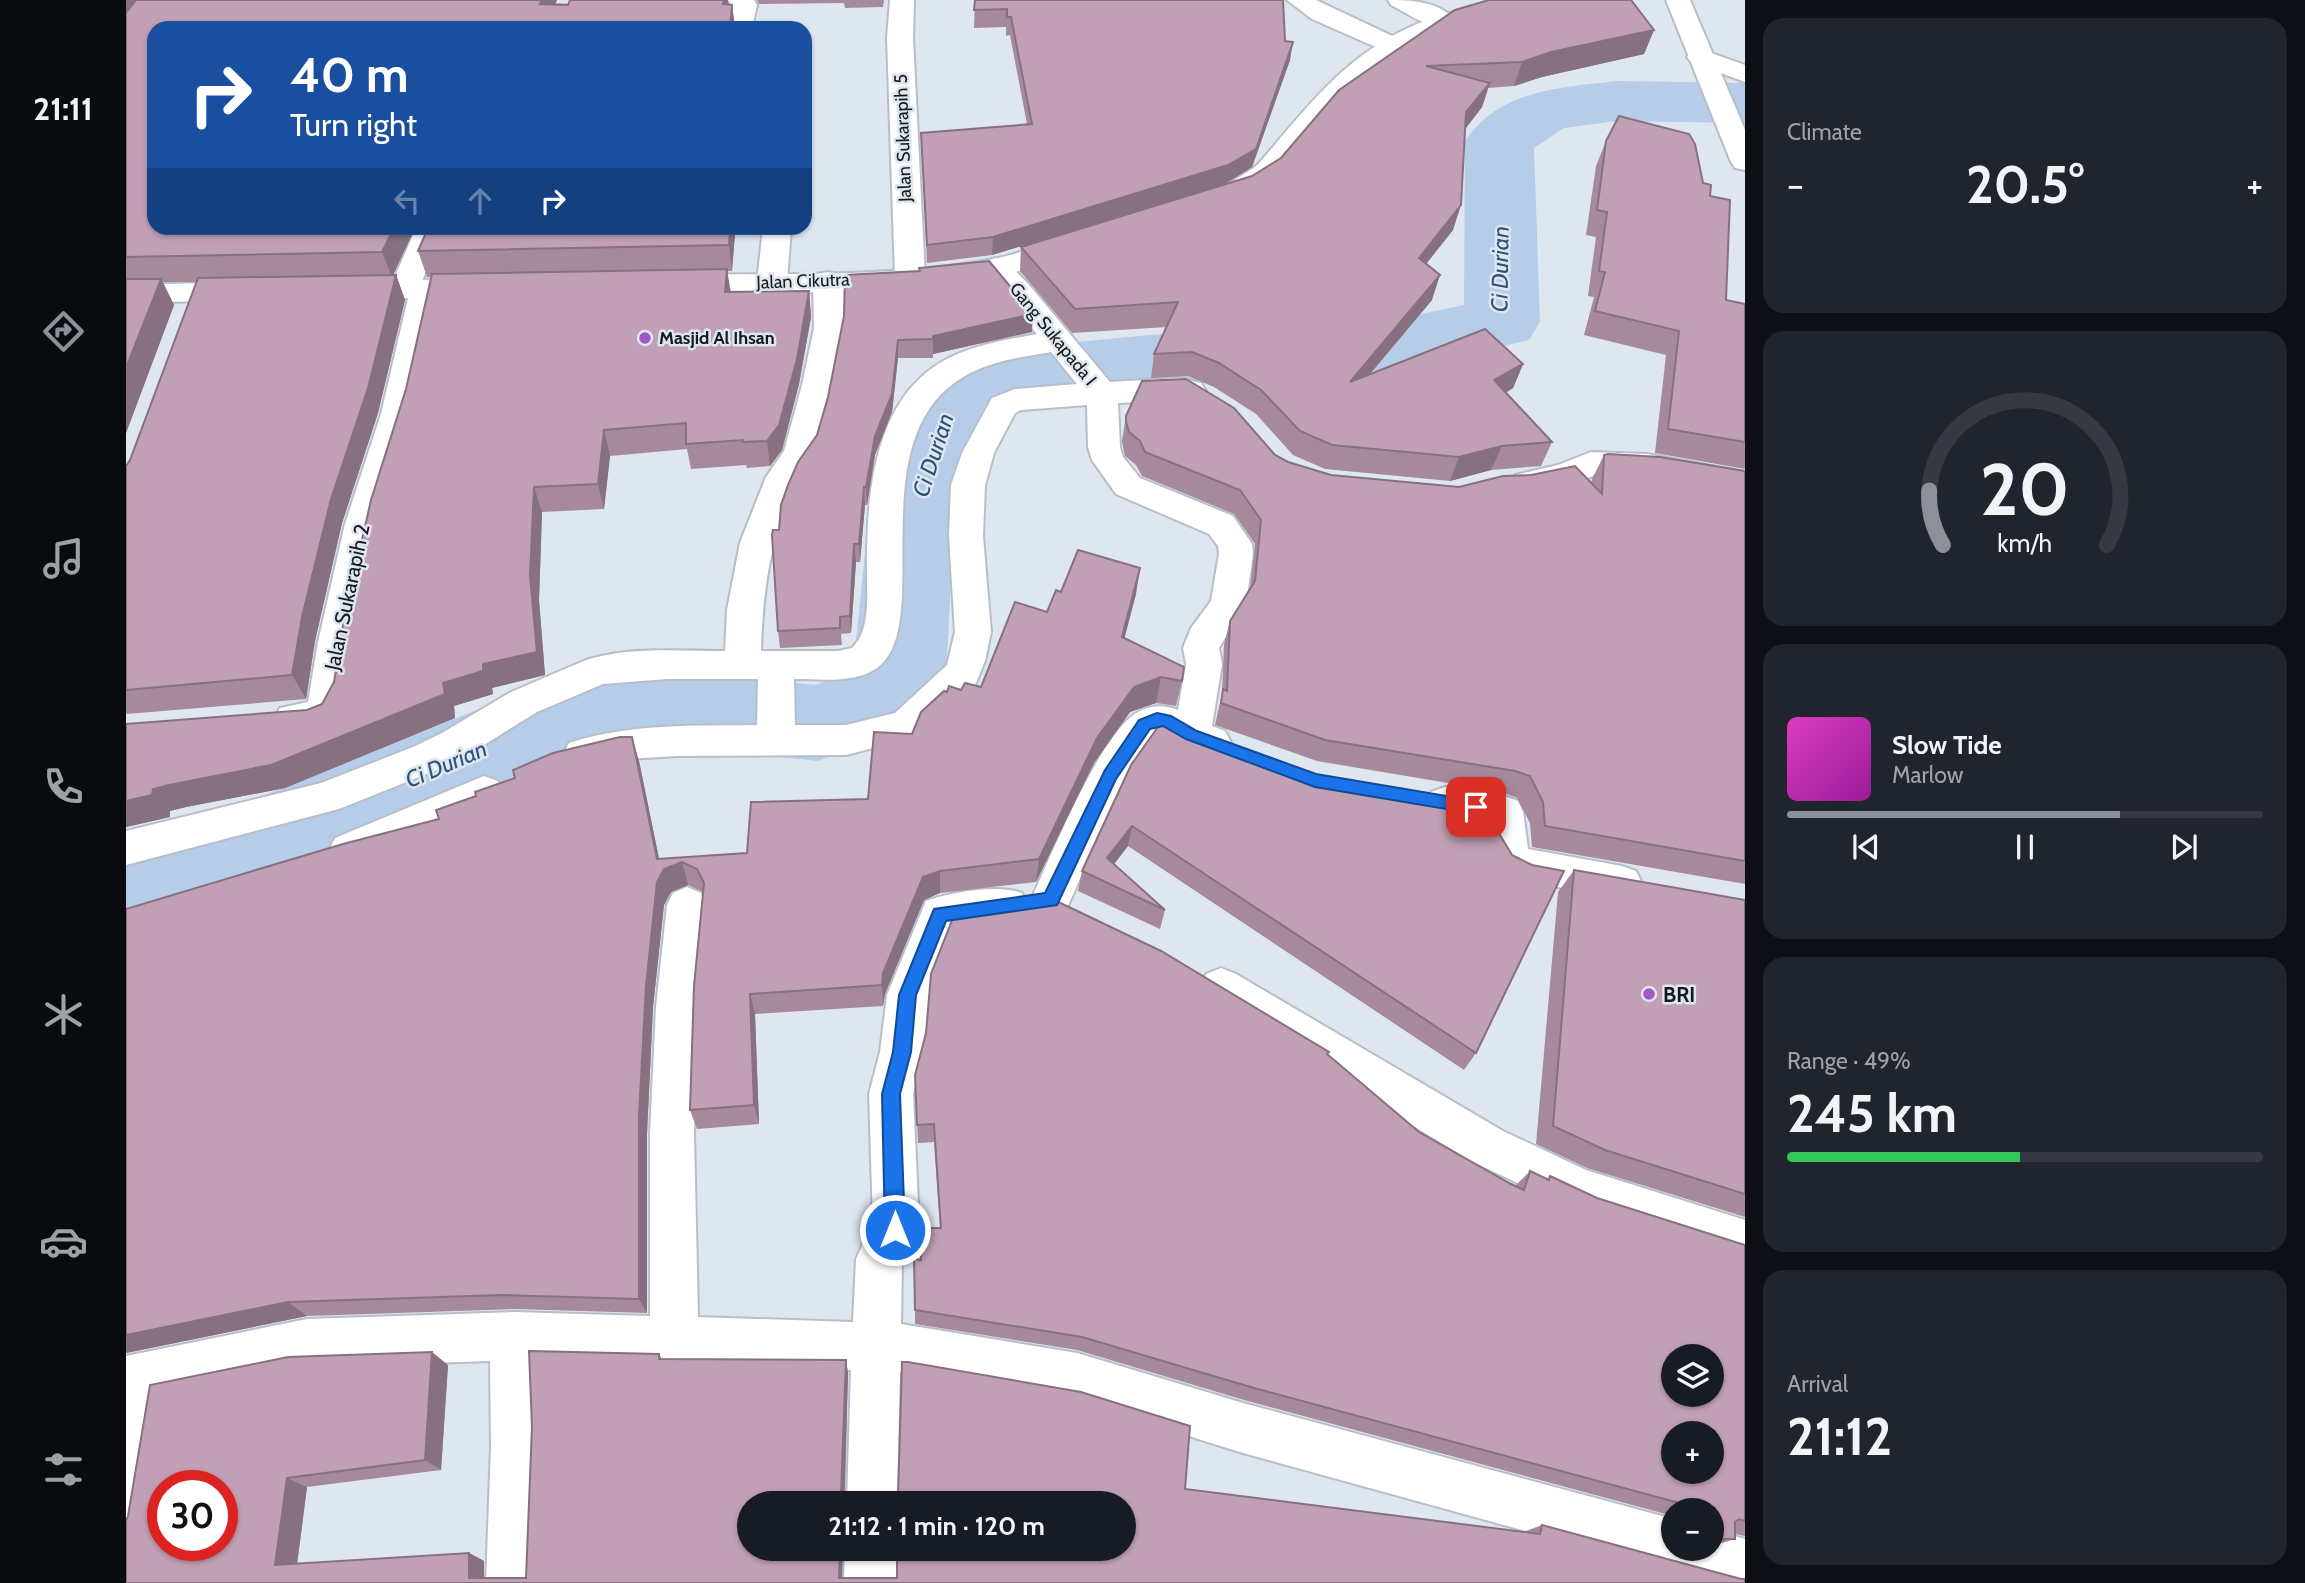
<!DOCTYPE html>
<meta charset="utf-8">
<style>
body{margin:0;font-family:Cabin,sans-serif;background:#20242c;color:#f1f3f6;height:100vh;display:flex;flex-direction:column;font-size:26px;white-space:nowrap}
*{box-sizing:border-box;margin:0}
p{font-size:23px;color:#9ea1a6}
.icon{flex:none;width:38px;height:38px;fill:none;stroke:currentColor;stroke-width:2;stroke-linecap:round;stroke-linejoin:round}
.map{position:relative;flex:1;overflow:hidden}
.side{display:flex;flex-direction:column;gap:18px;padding:18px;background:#0d0f14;width:560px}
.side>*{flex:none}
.top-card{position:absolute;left:21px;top:21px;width:665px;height:214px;border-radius:21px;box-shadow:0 2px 5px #0004;background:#1a4fa0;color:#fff;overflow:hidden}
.controls{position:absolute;left:1535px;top:1344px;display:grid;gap:14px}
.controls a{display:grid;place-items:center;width:63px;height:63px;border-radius:50%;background:#171b24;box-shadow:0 2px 5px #0004;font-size:35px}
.speed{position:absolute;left:21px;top:1470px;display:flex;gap:14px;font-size:35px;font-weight:700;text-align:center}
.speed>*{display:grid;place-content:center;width:91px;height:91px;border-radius:50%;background:#171b24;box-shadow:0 2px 5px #0004;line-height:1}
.speed .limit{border:10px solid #d22;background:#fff;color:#111}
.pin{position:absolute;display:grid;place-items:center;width:60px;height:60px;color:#fff;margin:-30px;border-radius:14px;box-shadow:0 4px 10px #0006}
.me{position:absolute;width:77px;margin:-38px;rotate:0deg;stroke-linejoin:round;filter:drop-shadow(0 0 5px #0008)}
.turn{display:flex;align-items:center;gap:24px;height:147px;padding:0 28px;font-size:32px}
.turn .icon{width:91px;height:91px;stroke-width:2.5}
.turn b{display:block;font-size:49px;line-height:60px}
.lanes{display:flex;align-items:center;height:66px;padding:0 28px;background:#0003;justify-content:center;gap:35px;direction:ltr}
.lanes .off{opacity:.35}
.big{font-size:52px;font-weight:700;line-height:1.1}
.side .card{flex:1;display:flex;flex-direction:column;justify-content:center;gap:10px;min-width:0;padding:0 24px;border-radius:21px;background:#20242c}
.side .dial{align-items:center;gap:0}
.dial svg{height:182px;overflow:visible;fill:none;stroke:#363941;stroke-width:7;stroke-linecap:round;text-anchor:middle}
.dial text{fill:#f1f3f6;stroke:none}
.song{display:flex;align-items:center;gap:21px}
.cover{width:84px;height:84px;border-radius:10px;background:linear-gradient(135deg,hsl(310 70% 55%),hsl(300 70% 35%))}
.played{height:7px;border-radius:4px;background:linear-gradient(90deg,#8c9099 70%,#363941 70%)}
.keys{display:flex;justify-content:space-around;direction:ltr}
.heat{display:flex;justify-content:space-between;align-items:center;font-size:38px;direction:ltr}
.charge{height:10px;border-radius:5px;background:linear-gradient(90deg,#34c759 49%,#363941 0)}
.trip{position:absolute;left:611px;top:1491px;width:399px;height:70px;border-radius:35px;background:#171b24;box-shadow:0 2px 5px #0004;font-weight:700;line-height:70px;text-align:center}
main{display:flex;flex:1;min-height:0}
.tabs{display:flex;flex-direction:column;width:126px;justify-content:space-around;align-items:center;background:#090b0e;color:#9ea1a6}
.tabs .icon{width:49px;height:49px}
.tabs .selected{color:#8c9099}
.tabs b{font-size:32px;color:#f1f3f6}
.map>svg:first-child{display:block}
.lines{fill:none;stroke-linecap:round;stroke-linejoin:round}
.river{fill:#b6cde9;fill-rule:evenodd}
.minor-casing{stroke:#b8bec9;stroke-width:4}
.secondary-casing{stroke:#b8bec9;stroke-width:4}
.trunk-casing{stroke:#b8bec9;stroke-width:4}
.minor{fill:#fff;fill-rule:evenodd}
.secondary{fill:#fff;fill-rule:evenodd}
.trunk{fill:#fff;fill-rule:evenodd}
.wall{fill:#a68a9c;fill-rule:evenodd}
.shaded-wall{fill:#87707f}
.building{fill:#c1a0b5;stroke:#87707f;stroke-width:2;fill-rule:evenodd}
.route{fill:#1a73e8;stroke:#114b97;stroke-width:2}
.poi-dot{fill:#a256c8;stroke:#dee6f0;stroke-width:2.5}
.labels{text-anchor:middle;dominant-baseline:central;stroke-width:5;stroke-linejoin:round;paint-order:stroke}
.far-street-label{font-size:18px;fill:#171a1d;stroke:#dee6f0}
.far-poi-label{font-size:18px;font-weight:bold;fill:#171a1d;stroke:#dee6f0;text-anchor:start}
.street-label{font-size:21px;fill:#171a1d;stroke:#dee6f0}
.poi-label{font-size:21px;font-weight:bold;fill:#171a1d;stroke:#dee6f0;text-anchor:start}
.water-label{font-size:23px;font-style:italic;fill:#2f5078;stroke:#dee6f0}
</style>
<main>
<nav class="tabs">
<b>21:11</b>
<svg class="icon selected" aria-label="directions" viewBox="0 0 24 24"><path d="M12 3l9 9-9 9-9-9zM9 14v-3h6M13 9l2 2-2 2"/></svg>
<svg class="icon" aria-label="music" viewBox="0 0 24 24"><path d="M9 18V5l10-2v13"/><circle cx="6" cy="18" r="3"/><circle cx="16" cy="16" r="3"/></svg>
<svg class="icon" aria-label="phone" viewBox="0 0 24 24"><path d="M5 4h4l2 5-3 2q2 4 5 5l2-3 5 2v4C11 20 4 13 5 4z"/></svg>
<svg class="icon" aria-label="climate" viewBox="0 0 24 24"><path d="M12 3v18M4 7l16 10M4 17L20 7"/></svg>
<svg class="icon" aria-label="car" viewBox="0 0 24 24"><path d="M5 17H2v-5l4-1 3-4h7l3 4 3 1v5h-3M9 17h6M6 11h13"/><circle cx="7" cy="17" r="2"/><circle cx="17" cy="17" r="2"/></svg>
<svg class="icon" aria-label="filters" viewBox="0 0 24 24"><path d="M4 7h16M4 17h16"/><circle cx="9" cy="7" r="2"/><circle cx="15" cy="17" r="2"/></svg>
</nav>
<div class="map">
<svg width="1619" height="1583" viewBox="0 0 1619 1583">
<rect width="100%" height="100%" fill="#dee6f0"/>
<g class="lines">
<path class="river" d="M1490,81L1619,83V123L1490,121L1438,128L1408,148L1414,322L1403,340L1281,369L1023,387L891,401L861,410L828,524L819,693L805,719L692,761L479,738L83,909L47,922L0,930V842L40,835L440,674L473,663L690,685L727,671L742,524L786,393L798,374L889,348L1023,335L1281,317L1338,305L1339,141C1374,89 1434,88 1490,81Z"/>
<defs>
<path id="minor" d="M602,0H628L631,5L626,28H602L606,6Z
M764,0H788L787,38L799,277L794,284L784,286L774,284L769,277L761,38Z
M1161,0H1190L1279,42L1283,47L1279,52L1270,55L1261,52L1186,19Z
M1262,0C1284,0 1316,1 1330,22L1327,27C1306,32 1283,14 1265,5Z
M1574,49L1619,65V82L1565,62L1561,57L1565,52Z
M290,228H318L296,281L309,283L314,290L287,414L253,524L228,642L218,705L207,726L167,734L154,730L148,719L154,708L182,702L192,642L219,524L255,414L282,298L268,297L263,290Z
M637,228H665L661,282L656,289L646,291L636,289L631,282Z
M870,258L880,261L904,286L984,382L1052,378L1075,383L1080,391L1075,399L1064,402L1052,400L992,403L994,447L997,457L1014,478L1107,516L1126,544L1127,554L1120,604L1093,648L1096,664L1086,726L1099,731L1105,742L1099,753C1075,761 1057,745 1036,735C1002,756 958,873 939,912L925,918L911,912L905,900C924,857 971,743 1006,716C1021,705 1035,704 1052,710L1060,664L1057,648L1065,628L1085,601L1093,554L1092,546L1083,534L990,494L966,460L962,447L961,405L895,410L889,413L868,453L859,485L857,536L865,632L859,661L850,683L793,736L720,755L552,756L501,759L456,769L443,765L437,754L443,743C504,723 568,726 631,725L632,679H541L477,684L411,712L342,755L313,769L213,809L0,865V831L195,783L287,747L316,733L385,692L460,660C503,646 554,651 599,651L601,610L614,543L640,477L658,451L676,385L688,328L687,281L692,274L702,272L712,274C731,303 702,419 690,452C686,462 677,470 672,479C662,497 653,524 648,544C639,579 636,615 635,651H712L726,648C744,631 741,599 741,576C740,503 745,400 819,360C847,345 880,340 911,334L855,267L860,261ZM925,352L951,384L889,389L866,398L836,453L825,485L823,536L829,632L821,665L769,713L720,725H669L668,679C694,679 729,684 751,668C811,625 730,438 839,376C865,361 896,357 925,352Z
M1465,452L1521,454L1619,472V496L1521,478L1469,475L1440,487L1401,495L1389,491L1384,483L1389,475L1432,465Z
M358,776L372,781L377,792L372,803L237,862L223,867L209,862L203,850L209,838Z
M1319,787L1378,796L1392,801L1397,812L1402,849L1496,866L1510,871L1516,883L1510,895L1496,900L1377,876C1362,861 1361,846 1360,825L1305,814L1300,803L1305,792Z
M561,887L575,893L581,905L572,1007L568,1134L572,1317L727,1322L730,1259L747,1222L743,1094L754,1052L761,995L800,901C825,892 872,884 896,893L902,905L896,917L882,923L828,930L803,995L798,1052L787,1094L793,1225L776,1262L775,1324L951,1353L1117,1403L1547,1519V1549H1586V1530L1619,1539V1583H1589L1559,1575L1117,1453L951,1401L783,1372H774L771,1503H721L725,1370L413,1361L415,1446L412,1583H360L365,1446L364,1361L181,1367L46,1395L26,1523L18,1541L0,1549V1356L181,1319L388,1312L524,1316V1134L530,1007L541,905L547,893Z
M1095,968L1110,974L1377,1131L1460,1170L1619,1220V1266L1453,1212L1345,1161L1080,1000L1074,987L1080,974Z
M719,1549H771L770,1583H718Z"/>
<path id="secondary" d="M1373,0H1412L1409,5C1344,24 1269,39 1222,92C1196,121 1144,206 1102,196L1098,190C1107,177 1125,173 1135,161C1183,105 1220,54 1291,24C1317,13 1346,8 1373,0Z
M945,235L955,238L959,244L955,250C926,260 898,272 868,277C764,296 656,292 551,293L541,291L536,284L541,277L551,275C656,273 764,278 868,259C894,254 919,242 945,235Z
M354,279L364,281L369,288L364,295L354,297L222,299L212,297L207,290L212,283L222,281Z
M120,282L130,284L135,291L130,298L120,300L0,303V285Z"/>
<path id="trunk" d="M1540,0H1564L1619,130V170L1609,168L1605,162Z"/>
</defs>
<use href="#minor" class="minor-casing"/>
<use href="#secondary" class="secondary-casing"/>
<use href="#trunk" class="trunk-casing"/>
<use href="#minor" class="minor"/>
<use href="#secondary" class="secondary"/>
<use href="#trunk" class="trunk"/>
</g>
<path class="wall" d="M0,0L606,5L609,28H28L289,228L267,275H270L279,300L252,413L216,523L189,641L180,699L0,714V466L4,460L71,282H37L48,305L0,433Z
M631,0H758L757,7L719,8L718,3L633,4Z
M849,0L1159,41L1164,60L1126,167L1099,184L866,255L801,263L795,133L901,124L884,35L880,36V27L848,28Z
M1329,10L1528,30L1518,54L1416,77L1388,86L1362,88L1356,107L1340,128L1327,230L1300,264L1306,300L1244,374L1397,364L1387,388L1380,393L1426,442L1415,466L1365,470L1324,481L1199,469L1167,455L1130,414L1088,387L1062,376L1025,378L1028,354L1041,327L946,333L894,271L895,247L1126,176L1155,158Z
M1480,141L1577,183L1584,196L1600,300L1619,304V469L1529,453L1540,355L1458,335L1468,297L1462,296L1470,237L1460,235L1470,166Z
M302,228H635L634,232L609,233L606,271H601L604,292L683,291L685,317L673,384L656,450L644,466L621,468L620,465L565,469L561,449L484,456L478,509L416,512L413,600L419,675L366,688L367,694L328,706L329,718L159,788L60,807L44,811V817L0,827V724L181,710L196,704L208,682L280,389L305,277H301L292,251Z
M793,271L906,332L807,354V358H772L766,412L749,455L741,505H739L734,562H730L725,633L715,634L716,645L654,648L652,631L653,530L691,435Z
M1000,416L1149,455L1162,462L1205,475L1333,487L1465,483L1466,479L1478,455L1619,471V884L1406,847L1404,823L1391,798L1376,792L1191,761L1089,725L1096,694L1098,644L1104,621L1124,589L1129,544L1108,514L1016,476L1010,465L999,456L997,447L996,441Z
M935,592L1010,594L998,638L1056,681L1050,706L1030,703L1004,712L968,763L910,882L814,893L798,900L759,994L757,1006L629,1014L633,1124L571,1129L564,1110L577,892L562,885L545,892L538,905L527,1007L521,1134V1313L388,1309L181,1316L0,1353V909L513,761L533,859L621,853L742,799L786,734L821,692L855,687L921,612Z
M1057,727L1350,1053L1338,1070L1002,846L988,864L1039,910L1034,929L952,891L956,871Z
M1448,870L1619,900V1217L1461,1168L1410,1144L1432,892Z
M1201,1054L1293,1132L1389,1186L1404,1171L1421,1179L1424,1176L1471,1198L1619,1245V1536L1609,1534V1539L1586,1546V1510H1547V1516L1118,1400L951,1350L789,1324V1310L795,1260L814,1228L808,1142L792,1143L789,1075Z
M533,1354L536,1359L720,1360L722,1373L719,1497L1059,1489L1397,1532L1416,1525L1615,1579L0,1583L322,1365L315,1470L181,1487L171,1564L343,1553L358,1561V1578H400ZM623,1503L998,1549L771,1578H716Z"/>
<path class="shaded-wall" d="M0,0H15L0,19Z
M416,0H431L420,28L414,4Z
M598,0H602L603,7L597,4Z
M606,5L609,28H604Z
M1528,30L1518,54L1416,77L1388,86L1396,62L1425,52Z
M1167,42L1164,60L1126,167L1099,184L866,255L867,237Z
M1364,83L1356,107L1333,137L1340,112Z
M1335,205L1327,230L1285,283L1293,258Z
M268,228H289L266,277L256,252Z
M604,228H608L609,233L606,271L603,245Z
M601,269L605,294L599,292Z
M270,275L279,300L252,413L216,523L189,641L180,699L166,675L176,617L205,499Z
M1314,275L1306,300L1217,406L1224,382Z
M35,279L48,305L0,433V368Z
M683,291L685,317L673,384L656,450L644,466L641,441Z
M907,314L906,332L807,354V336Z
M772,340V358L766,412L749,455L741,505L740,487L749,436Z
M1397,364L1387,388L1358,404L1368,380Z
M478,430L484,456L478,509L472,484Z
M1376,446L1365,470L1324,481L1333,457Z
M408,487L416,512L413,600L419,675L366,688L367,694L328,706L329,718L159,788L60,807L44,811V817L0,827V801L27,789L317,683L357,664L404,576Z
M738,487L739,505L734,562L733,544Z
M728,544L730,562L725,633L724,616Z
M1014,568L1010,594L992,663L996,637Z
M1035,677L1030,703L1004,712L968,763L910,882L913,859L971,738L1008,687Z
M506,737L513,761L536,873L538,869L556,862L562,885L545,892L538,905L527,1007L521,1134V1313L513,1299V1115L520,986L531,859Z
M1006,826L1002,846L977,878L981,858Z
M814,871V893L798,900L759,994L757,1006L756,985L757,973L797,877Z
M624,994L629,1014L633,1124L628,1105Z
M162,1302L181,1316L0,1353V1335Z
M306,1352L322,1365L315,1470L299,1460Z
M720,1360L722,1373L718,1503L715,1494Z
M161,1478L181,1487L170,1572L149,1565Z
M714,1549H717L716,1583L713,1578Z
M343,1553L358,1561V1583L343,1578Z"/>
<path class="building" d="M10,0H416L414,4L442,5L444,0H598L597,4L606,5L604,28H28V228H268L256,252L0,257V13Z
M849,0H1157L1159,41L1167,42L1130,149L1102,165L867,237L801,245L795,133L906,124L885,17H881V9L848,10Z
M1363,0H1505L1528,30L1425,52L1396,62L1300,66L1364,83L1340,112L1335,205L1293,258L1314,275L1224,382L1359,329L1397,364L1368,380L1426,442L1376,446L1333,457L1206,445L1174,431L1135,390L1093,363L1066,352L1028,354L1052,302L949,309L895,247L1126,176L1155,158L1213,90L1329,10Z
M1493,116L1563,134L1569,144L1577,183L1585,185L1584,196L1604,200L1600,300L1619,304V442L1542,429L1553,331L1469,311L1479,272L1473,271L1481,212L1471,210L1480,141Z
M302,228H604L603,245L292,251Z
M863,261L907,314L807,336V339L772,340L766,394L749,436L740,487H738L733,544H728L724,616L714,617V628L652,631L646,535L647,530H653L655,505L662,485L672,462L691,435L702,397L718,316L719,275L794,271L793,268Z
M601,269L599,292L683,291L671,359L653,425L641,441L617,442V440L560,444V423L478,430L472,484L408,487L404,576L411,652L357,664V671L317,683L319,694L145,765L43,785L27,789L26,795L0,801V724L181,710L196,704L208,682L218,619L245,500L280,389L306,274Z
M270,275L242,388L205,499L176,617L166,675L0,690V466L4,460L72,278Z
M0,279H35L0,368Z
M1060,379L1108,408L1149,455L1162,462L1205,475L1333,487L1377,476L1405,475L1449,466L1476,494L1478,455L1482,454L1534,457L1619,471V861L1419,826L1417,802L1404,776L1389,771L1199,740L1095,703L1097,689L1101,691L1104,621L1129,581L1135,520L1114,490L1019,452L1014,441L1003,432L1000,422V416L1016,381Z
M952,550L1014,568L996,637L1058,667L1056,681L1035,677L1008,687L971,738L913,859L814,871L797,877L757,973L756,985L624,994L628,1105L564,1110L568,986L578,883L571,869L556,862L538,869L531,882L520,986L513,1115V1299L375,1295L162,1302L0,1335V909L217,844L313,819L310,810L350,796L349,792L389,778L387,770L427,753L494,737H506L531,859L621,853L625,802L742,799L748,732L786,734L795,712L818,691L821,692L823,686L835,690L839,683L855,687L889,602L921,612L930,590L935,592Z
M1039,717L1057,727L1196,778L1372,807L1374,835L1386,855L1406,865L1438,871L1350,1053L1006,826L981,858L1039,910L956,871L1005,765Z
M1448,870L1619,900V1194L1479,1150L1427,1126Z
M924,898L1035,951L1203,1052L1201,1054L1293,1132L1385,1184L1398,1190L1404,1171L1423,1180L1424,1176L1471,1198L1619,1245V1521L1613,1519L1609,1522V1539H1586V1510H1572V1508L1128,1388L956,1337L789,1310L788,1259L795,1260L796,1228H815L808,1124L791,1125L789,1075L800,1033L805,974L830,910ZM1547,1356H1586V1395H1547ZM1547,1433H1586V1472H1547Z
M403,1351L533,1354V1359L720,1360L715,1494L718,1497L772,1496L776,1362H782L955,1392L1064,1426L1059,1489L1414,1534L1416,1525L1615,1579H1619V1583H0V1521L2,1516L24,1385L162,1357L306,1352L299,1460L161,1478L149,1565L343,1553V1578H400L406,1427ZM37,1486H96V1545H37ZM623,1503H998V1549H771V1578H713L714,1549H623Z"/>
<path class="route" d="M1031,713L1045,716L1071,731L1190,774L1350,801L1355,803L1358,807L1355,812L1350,814L1189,787L1060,739L1037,726L1024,729L990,779L931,905L820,921L790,995L785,1052L774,1094L779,1230L776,1237L769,1240L762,1237L759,1230L756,1094L767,1052L773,995L808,909L919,893L979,770L1013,720Z"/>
<g class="poi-dot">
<circle cx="519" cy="338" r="7"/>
<circle cx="1523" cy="994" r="7"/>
</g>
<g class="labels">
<g class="far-street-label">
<text transform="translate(777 138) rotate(-92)">Jalan Sukarapih 5</text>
<text transform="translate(677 281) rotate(-2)">Jalan Cikutra</text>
<text transform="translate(927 334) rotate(51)">Gang Sukapada I</text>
</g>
<g class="far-poi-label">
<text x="533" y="338">Masjid Al Ihsan</text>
</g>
<g class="street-label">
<text transform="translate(221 597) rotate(-78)">Jalan Sukarapih 2</text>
</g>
<g class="poi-label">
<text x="1537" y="994">BRI</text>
</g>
<g class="water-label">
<text transform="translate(1374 269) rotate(-89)">Ci Durian</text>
<text transform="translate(807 455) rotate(-72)">Ci Durian</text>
<text transform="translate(320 764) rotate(-23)">Ci Durian</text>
</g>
</g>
</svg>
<div class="controls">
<a><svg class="icon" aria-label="layers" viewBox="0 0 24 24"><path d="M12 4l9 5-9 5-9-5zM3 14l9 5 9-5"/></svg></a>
<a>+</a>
<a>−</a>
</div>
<div class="speed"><div class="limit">30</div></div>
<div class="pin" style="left:1350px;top:807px;background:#d93025"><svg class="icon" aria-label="arrive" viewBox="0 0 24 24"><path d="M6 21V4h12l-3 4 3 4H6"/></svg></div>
<svg class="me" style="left:769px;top:1230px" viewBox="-20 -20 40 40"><circle r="17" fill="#1a73e8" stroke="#fff" stroke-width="3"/><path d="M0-11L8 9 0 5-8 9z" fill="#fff"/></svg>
<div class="trip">21:12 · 1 min · 120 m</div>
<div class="top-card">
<div class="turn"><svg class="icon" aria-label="right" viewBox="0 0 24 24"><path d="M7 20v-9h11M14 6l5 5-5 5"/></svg><div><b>40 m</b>Turn right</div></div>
<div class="lanes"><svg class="icon off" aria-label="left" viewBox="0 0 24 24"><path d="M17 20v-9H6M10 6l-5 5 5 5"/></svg><svg class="icon off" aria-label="ahead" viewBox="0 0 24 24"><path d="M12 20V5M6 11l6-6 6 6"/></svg><svg class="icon" aria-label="right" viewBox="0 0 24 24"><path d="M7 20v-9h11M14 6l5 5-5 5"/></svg></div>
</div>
</div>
<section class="side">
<div class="card"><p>Climate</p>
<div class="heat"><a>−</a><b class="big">20.5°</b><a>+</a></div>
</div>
<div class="card dial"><svg viewBox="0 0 100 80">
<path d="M14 69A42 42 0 1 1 86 69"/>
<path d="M14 69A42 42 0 0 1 8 45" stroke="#8c9099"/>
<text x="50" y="56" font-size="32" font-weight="700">20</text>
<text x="50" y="72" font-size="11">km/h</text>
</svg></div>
<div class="card">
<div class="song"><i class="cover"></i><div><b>Slow Tide</b><p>Marlow</p></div></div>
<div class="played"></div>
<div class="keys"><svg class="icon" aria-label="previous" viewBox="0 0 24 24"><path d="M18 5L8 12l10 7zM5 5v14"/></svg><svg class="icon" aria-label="pause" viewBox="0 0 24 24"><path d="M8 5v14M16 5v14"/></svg><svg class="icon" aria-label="next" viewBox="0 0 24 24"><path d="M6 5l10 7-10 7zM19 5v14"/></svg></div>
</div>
<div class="card"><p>Range · 49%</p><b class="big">245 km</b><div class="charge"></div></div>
<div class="card"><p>Arrival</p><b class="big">21:12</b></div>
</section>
</main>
